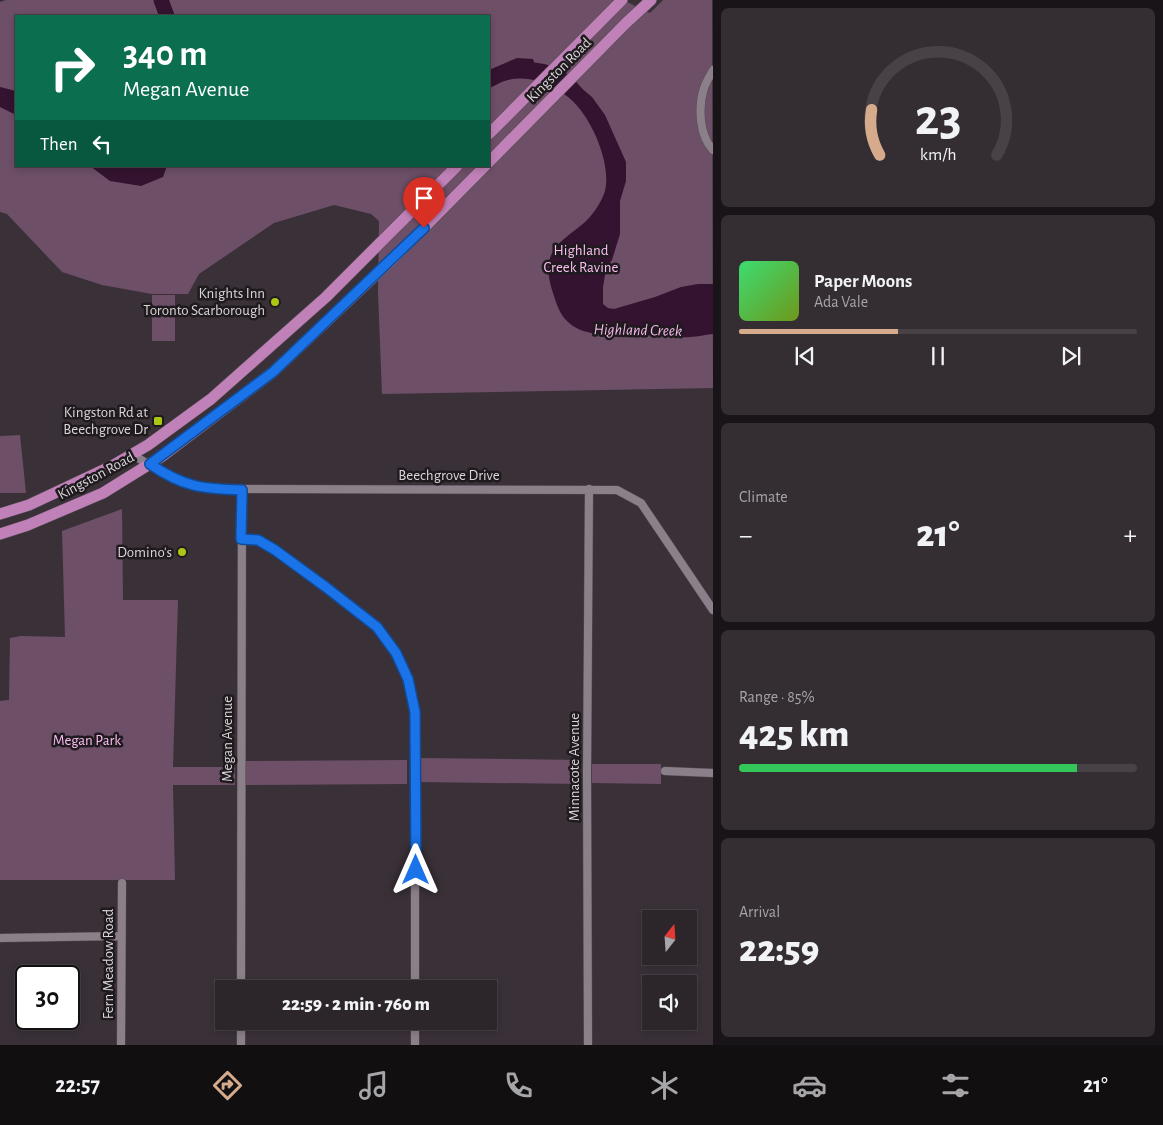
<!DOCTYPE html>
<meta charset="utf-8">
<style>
body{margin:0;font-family:"Alegreya Sans",sans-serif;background:#342d32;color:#f1f3f6;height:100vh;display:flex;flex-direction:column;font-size:19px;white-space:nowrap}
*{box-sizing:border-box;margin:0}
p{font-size:16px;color:#a6a5a8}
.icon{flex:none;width:28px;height:28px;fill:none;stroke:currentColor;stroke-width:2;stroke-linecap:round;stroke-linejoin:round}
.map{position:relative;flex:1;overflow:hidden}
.drawer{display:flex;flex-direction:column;gap:8px;padding:8px;background:#181417;width:450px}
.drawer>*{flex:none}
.top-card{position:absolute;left:15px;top:15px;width:475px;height:152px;border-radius:0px;box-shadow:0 2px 8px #0003,0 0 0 1px #484247;background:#0b6e4f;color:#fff;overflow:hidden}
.needle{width:32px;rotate:17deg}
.controls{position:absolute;left:642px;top:910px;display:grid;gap:10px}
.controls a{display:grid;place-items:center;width:55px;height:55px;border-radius:0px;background:#2c252a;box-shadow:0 2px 8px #0003,0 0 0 1px #484247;font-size:25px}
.speed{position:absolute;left:15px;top:965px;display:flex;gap:10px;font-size:25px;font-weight:700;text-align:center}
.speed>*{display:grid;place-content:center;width:65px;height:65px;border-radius:50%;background:#2c252a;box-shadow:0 2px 8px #0003,0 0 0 1px #484247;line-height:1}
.speed .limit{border:2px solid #111;border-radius:8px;background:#fff;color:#111}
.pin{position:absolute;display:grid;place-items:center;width:42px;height:42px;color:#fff;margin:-51px -21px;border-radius:50% 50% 50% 0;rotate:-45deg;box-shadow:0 0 5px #0007}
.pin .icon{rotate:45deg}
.me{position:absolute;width:55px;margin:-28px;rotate:0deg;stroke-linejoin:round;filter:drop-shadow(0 0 4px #0008)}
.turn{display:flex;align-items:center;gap:18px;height:105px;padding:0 25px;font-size:22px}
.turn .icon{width:65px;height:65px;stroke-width:2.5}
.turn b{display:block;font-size:35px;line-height:42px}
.then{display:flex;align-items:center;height:48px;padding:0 25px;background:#0003;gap:10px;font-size:19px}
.big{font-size:38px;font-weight:800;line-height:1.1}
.drawer .tile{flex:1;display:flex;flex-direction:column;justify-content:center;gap:8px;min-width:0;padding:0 18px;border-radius:8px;background:#342d32}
.drawer .dial{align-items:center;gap:0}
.dial svg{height:130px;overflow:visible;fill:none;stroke:#484247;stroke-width:7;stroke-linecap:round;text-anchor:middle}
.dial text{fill:#f1f3f6;stroke:none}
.song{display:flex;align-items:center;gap:15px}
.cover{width:60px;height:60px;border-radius:8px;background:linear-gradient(135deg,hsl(140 70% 55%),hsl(80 70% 35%))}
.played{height:5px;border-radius:2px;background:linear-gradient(90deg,#d6ab8b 40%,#484247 40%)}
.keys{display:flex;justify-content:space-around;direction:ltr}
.heat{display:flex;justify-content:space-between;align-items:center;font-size:28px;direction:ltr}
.charge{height:8px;border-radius:4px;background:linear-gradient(90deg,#34c759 85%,#484247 0)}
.trip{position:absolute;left:215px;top:980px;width:282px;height:50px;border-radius:0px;background:#2c252a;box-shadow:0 2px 8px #0003,0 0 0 1px #484247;font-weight:800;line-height:50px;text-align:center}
.dock{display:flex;height:80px;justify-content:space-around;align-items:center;background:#120f11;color:#a6a5a8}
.dock .icon{width:35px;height:35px}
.dock .selected{color:#d6ab8b}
.dock b{font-size:22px;color:#f1f3f6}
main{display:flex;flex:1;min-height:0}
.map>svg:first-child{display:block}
.green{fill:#6d4f68;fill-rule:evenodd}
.water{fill:#33132f}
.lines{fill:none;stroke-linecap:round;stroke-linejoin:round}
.river{stroke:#33132f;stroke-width:15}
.minor-casing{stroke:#554e53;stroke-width:9}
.primary-casing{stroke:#554e53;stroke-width:12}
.minor{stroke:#8b8089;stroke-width:8}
.primary{stroke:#c081b8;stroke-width:11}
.route-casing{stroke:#114b97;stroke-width:12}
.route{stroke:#1a73e8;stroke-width:9}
.poi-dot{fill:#acc612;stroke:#1e1a1e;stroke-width:2}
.labels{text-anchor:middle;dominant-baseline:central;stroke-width:5;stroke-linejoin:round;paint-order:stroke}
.street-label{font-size:15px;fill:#dbd5d9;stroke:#1e1a1e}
.park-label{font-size:15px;fill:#fcbef2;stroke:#1e1a1e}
.poi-label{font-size:15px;fill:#dbd5d9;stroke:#1e1a1e;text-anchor:end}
.water-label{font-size:16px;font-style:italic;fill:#f5b8eb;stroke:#1e1a1e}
</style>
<main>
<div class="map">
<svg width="713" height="1045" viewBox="0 0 713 1045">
<rect width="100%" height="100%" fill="#3a3138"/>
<path class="green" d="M6,0H623L650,13L663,0H712L713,388L382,394L378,293L379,221L371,214L334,205L274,223L199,274L188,294H152L102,285L62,272L7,214L0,212V2ZM16,16H489V166H16Z
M152,295H175V341H152Z
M20,435L26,493H0V436Z
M122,509L123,600H178L173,767H235V785H173L175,880H0V701L9,700L10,638L21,636L65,637L62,531Z
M419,758L581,760L580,784L419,782Z
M407,760V784L246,785V761Z
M592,764H661V784L592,783Z"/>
<path class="water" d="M517,58L533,59L536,68L543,74L558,80L573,81L592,97L605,115L626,162V181L620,201V234L612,260L606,269L603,287V304L608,308L614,309L655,297L681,287L698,284H713V334C703,335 693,338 683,337C669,337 655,335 641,335C618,334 586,339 568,322C560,315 557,305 554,296C550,284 546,270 550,258C556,241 575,232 587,220C594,213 602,201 605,191C612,162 589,110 564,94C540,77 517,74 489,85V70Z
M0,87L16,91V115L0,107Z
M90,166H167L163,177L141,186L110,181Z"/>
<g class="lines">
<path class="river" d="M161,0L167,16
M489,80C509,68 537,66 558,77C565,81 571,87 576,93"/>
<defs>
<path id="minor" d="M713,70C710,76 706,82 704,88C698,107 699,135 713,150
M133,455L171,478L209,489L617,490L641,503L713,610
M241,539L258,540L275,550L377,627L396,653L407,679L415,712V989
M665,771L713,773
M0,938L121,936
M241,989L242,489
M121,1045L122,883
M241,1045V1021
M415,1045V1021
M588,1045L587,774L589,489"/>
<path id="primary" d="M489,134L622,0
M489,162L626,23L651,0
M0,514L29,505L112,466L148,445L211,399L326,297L457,166
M0,534L28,525L103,493L161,457L273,372L401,251L485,166"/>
</defs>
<use href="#minor" class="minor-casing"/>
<use href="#primary" class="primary-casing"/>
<use href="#minor" class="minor"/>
<use href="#primary" class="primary"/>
</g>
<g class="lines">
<defs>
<path id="route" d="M416,870L415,712L408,679L396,653L377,627L327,588L275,550L258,540L241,539L242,490C203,489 183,487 150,464L273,372L424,228"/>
</defs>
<use href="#route" class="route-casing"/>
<use href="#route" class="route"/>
</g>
<g class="poi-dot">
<circle cx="275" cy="302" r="5"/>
<rect x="153" y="416" width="10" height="10" rx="2.5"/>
<circle cx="182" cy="552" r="5"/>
</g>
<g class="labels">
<g class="street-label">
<text transform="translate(559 70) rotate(-45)">Kingston Road</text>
<text x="449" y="475">Beechgrove Drive</text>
<text transform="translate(96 476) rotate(-28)">Kingston Road</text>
<text transform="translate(227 739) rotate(-90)">Megan Avenue</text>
<text transform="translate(574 767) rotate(-90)">Minnacote Avenue</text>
<text transform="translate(108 964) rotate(-90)">Fern Meadow Road</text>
</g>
<g class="park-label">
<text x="581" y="250">Highland<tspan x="581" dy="17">Creek Ravine</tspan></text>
<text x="87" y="740">Megan Park</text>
</g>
<g class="poi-label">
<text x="265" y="293">Knights Inn<tspan x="265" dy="17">Toronto Scarborough</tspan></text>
<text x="148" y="412">Kingston Rd at<tspan x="148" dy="17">Beechgrove Dr</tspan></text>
<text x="172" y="552">Domino's</text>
</g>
<g class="water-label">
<text transform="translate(638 330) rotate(1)">Highland Creek</text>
</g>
</g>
</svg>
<div class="controls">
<a><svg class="needle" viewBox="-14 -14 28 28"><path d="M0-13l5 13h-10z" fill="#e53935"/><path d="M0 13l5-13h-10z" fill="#a6a5a8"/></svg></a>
<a><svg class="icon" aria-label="sound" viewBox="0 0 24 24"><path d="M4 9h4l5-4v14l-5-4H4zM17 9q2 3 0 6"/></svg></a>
</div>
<div class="speed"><div class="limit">30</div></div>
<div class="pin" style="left:424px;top:228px;background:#d93025"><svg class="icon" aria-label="arrive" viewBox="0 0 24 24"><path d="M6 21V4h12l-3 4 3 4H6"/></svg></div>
<svg class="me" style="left:416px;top:870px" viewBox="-20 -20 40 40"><path d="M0-17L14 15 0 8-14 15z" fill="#1a73e8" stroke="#fff" stroke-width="4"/></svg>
<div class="trip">22:59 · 2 min · 760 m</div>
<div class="top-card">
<div class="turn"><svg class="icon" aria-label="right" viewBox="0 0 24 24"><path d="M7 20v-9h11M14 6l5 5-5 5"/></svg><div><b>340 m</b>Megan Avenue</div></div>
<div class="then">Then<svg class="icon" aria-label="left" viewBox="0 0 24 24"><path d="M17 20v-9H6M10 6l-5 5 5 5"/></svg></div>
</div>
</div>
<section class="drawer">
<div class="tile dial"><svg viewBox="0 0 100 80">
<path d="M14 69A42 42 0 1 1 86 69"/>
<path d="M14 69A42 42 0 0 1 9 41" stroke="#d6ab8b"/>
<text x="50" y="56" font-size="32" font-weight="700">23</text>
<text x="50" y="72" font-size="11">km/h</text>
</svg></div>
<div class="tile">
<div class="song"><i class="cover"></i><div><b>Paper Moons</b><p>Ada Vale</p></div></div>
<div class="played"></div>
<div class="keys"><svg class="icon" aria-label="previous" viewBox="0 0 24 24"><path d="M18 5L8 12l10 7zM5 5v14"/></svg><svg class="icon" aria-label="pause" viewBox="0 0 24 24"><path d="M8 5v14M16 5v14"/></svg><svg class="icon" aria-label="next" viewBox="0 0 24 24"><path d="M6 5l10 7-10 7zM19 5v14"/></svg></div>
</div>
<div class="tile"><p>Climate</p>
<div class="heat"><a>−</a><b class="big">21°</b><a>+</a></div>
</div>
<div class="tile"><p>Range · 85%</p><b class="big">425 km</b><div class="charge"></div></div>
<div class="tile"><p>Arrival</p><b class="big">22:59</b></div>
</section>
</main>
<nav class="dock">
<b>22:57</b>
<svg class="icon selected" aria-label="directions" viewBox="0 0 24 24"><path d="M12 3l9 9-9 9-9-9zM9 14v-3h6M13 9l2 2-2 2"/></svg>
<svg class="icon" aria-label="music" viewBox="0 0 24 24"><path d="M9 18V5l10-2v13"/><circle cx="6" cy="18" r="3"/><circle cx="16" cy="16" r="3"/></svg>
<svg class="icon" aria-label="phone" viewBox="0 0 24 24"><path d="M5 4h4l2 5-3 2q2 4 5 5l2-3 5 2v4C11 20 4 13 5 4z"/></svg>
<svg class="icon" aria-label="climate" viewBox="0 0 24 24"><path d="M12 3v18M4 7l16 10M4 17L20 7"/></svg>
<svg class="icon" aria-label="car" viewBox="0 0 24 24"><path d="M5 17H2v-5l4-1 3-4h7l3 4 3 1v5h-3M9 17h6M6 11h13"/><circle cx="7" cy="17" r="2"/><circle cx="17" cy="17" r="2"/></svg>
<svg class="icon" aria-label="filters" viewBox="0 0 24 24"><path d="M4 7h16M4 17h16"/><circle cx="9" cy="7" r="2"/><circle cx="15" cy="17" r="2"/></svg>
<b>21°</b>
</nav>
